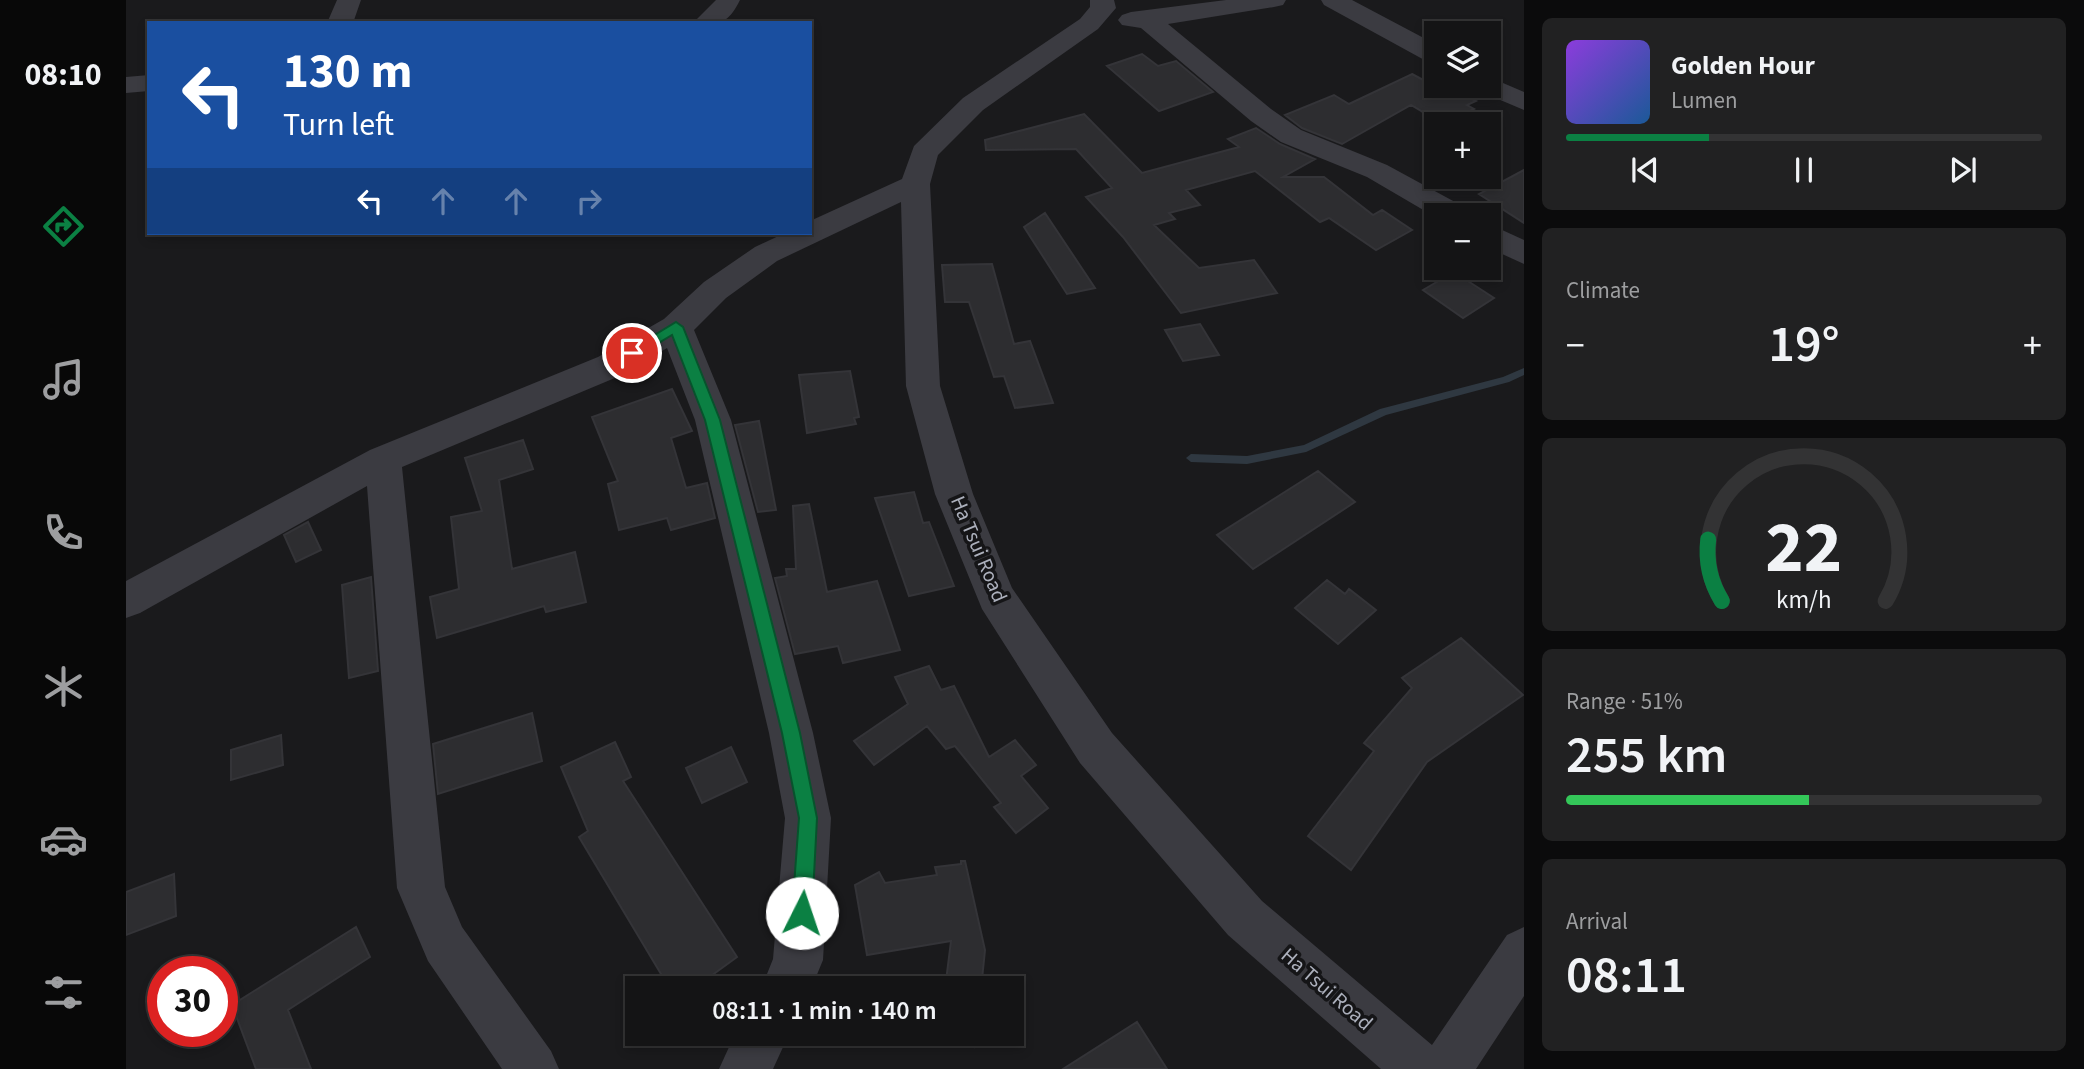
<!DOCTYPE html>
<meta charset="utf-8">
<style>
body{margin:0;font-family:"Source Sans 3",sans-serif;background:#212122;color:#f1f3f6;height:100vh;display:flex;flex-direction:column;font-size:26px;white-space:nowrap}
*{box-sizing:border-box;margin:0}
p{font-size:23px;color:#9d9ea0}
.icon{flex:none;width:38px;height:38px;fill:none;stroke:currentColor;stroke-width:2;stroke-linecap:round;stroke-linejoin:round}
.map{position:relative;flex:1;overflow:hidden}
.panel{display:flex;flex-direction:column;gap:18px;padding:18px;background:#0b0b0c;width:560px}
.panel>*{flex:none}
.top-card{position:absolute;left:21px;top:21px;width:665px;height:214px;border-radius:0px;box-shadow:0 4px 10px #0003,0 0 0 2px #333334;background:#1a4fa0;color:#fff;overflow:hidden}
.tools{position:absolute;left:1298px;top:21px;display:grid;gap:14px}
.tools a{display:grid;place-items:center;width:77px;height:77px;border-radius:0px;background:#141415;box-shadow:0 4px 10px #0003,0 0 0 2px #333334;font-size:35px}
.speed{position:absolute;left:21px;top:956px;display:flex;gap:14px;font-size:35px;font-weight:700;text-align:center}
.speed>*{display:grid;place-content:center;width:91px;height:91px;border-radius:50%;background:#141415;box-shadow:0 4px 10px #0003,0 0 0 2px #333334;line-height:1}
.speed .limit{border:10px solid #d22;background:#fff;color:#111}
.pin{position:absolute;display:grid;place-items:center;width:60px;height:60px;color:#fff;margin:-30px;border:4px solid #fff;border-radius:50%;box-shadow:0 2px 7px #0007}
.me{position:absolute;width:77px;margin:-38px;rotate:4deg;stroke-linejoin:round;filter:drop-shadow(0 0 5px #0008)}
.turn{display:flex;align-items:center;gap:24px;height:147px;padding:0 21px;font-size:32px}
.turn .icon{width:91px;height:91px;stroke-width:2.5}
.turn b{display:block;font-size:49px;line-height:60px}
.lanes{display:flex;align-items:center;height:66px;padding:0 21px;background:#0003;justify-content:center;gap:35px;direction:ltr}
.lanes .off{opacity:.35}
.big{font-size:52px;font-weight:600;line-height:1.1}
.panel .card{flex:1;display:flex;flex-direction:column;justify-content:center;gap:10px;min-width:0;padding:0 24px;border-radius:10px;background:#212122}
.panel .dial{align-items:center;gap:0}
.dial svg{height:182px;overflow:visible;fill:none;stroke:#333334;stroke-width:7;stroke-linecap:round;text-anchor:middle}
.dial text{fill:#f1f3f6;stroke:none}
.song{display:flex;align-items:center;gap:21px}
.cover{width:84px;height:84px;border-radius:10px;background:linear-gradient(135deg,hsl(270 70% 55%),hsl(210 70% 35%))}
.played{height:7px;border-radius:4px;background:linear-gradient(90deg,#0b8043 30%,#333334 30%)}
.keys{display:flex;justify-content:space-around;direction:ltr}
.heat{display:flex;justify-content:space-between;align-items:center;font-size:38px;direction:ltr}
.charge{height:10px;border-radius:5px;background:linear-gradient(90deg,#34c759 51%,#333334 0)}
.trip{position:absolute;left:499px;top:976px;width:399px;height:70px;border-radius:0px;background:#141415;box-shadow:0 4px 10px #0003,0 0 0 2px #333334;font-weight:600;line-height:70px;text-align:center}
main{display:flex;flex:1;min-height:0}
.tabs{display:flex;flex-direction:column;width:126px;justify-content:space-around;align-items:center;background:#080808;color:#9d9ea0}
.tabs .icon{width:49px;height:49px}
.tabs .current{color:#0b8043}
.tabs b{font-size:32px;color:#f1f3f6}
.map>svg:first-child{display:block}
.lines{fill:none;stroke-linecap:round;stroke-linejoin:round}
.stream{fill:#2f3841;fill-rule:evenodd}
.building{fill:#2d2d30;stroke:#343438;stroke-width:2}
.minor{fill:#3b3b41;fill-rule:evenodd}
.route{fill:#0b8043;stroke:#07532c;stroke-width:2}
.labels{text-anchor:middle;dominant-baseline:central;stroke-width:7;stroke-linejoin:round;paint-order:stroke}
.street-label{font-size:21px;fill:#acb0bc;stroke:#151517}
</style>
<main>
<nav class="tabs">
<b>08:10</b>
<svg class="icon current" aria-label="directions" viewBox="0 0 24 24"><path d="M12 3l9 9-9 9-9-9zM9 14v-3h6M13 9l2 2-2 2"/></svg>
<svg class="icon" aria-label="music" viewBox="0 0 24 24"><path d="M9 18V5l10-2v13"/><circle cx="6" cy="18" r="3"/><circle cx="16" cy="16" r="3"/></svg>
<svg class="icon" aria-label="phone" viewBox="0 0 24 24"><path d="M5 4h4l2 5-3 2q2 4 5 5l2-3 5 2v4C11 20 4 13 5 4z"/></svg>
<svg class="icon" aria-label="climate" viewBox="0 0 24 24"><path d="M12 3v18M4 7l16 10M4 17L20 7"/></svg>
<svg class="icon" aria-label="car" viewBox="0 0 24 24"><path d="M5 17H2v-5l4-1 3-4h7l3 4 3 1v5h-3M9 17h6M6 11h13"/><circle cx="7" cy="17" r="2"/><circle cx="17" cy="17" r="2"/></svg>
<svg class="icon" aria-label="filters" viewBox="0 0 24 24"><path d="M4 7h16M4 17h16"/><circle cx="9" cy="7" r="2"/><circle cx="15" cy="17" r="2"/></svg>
</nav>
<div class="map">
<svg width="1398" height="1069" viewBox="0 0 1398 1069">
<rect width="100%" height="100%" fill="#1a1a1c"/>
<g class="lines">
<path class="stream" d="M1398,368V375L1383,382L1260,415L1180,452L1121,464L1065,462L1060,458L1065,454L1121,456L1178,445L1254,409L1377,377Z"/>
</g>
<path class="building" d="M1016,54L1032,66L1050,61L1087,92L1033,111L981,66Z
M1286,74L1301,82L1308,78L1311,86H1322L1350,101L1341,105L1348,109L1317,124L1285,105L1216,144L1176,128L1159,115L1208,95L1223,104Z
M958,114L1016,173L1113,147L1102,139L1130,128L1154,144L1189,159L1157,177H1198L1247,215L1256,210L1286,230L1250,250L1203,218L1194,222L1129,171L1060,190L1074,205L1043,213L1049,219L1028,225L1073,268L1128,260L1151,293L1055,313L997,237L960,197L986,188L950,149L860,150L859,140Z
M1398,170V223L1353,194Z
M919,213L969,288L941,294L898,227Z
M866,264L888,344L904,341L927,403L889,408L878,376L868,377L843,302H819L816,265Z
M1328,272L1368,298L1337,318L1297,290Z
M1074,324L1093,355L1057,361L1039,330Z
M724,371L733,417L728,418L730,424L681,433L673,375Z
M546,389L566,431L545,438L560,488L581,483L589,518L545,530L541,518L493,530L482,484L492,481L466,417Z
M633,421L650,510L632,512L609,425Z
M397,440L407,469L373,480L386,569L449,552L460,602L420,612L418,606L311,638L304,597L333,589L325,517L356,511L339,458Z
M1192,471L1229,502L1127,569L1091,535Z
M788,492L797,523L803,522L828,586L783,596L749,498Z
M683,504L701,592L751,581L774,650L717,663L712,646L669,654L649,578L661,576L660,569H670L667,506Z
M182,522L195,550L170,562L158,535Z
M245,577L252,671L223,678L216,585Z
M1201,580L1219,594L1223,589L1250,610L1212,644L1169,608Z
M1335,638L1397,695L1301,762L1225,870L1182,836L1248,751L1238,743L1286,688L1276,678Z
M803,666L815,690L828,686L863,757L889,740L910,765L895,776L922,808L890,833L868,807L875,803L829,746L820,749L801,726L748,765L728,741L782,704L769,677Z
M406,713L416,761L312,794L307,744Z
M155,735L157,765L105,780V750Z
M489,742L505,777L497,781L611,957L567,989H544L453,837L462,831L435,767Z
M605,747L621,782L576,803L560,768Z
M835,861H839L859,950L855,989H819L825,941L741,955L729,885L753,872L759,883L811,875L809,867L835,864Z
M48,874L50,916L0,935V892Z
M230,927L244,957L162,1010L185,1069H130L106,1005Z
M1011,1022L1041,1069H937Z
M814,1034H850L848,1047L813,1039Z"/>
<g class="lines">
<path class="minor" d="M211,0H235L227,23H201Z
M590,0H614C601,26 594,23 567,23Z
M964,0H988L990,8L972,29L857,110L812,155L804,184L814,386L847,494L886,588L986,733L1136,901L1306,1045L1381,935L1398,927V996L1350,1069H1255L1102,935L954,763L856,609L809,494L780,386L775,202L651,261L600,298L568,330L605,420L687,733L705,818L697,960L685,989H635L647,959L659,818L643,733L569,420L541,348L496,375L276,467L319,887L336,927L425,1051L433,1069H376L302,961L271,888L241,486L14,613L0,618V581L244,450L472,357L538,319L578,282L629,247L659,233H684V221L776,179L788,146L837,98L954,19L964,7Z
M1100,0H1160L1157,5L1148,7L1042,24L1145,109L1175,130L1261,165L1340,208L1344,215H1311V218L1241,177L1155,142L1125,121L1015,28L996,25L992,20L996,15L1005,12Z
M1195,0H1226L1311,45V64L1302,62L1198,5Z
M23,75V91L0,93V77Z
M1363,77L1398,92V110L1353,91L1350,86H1363Z
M1363,224L1398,240V264L1363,248Z
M609,1034H663L647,1069H593Z"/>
</g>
<path class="route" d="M550,322L557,327L594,420L674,733L691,818L686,913L683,920L676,923L669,920L666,913L673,818L656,733L579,420L546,335L511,356L506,358L499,353Z"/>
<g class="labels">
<g class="street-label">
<text transform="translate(853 549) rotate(67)">Ha Tsui Road</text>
<text transform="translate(1201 989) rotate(41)">Ha Tsui Road</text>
</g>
</g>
</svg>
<div class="tools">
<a><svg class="icon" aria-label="layers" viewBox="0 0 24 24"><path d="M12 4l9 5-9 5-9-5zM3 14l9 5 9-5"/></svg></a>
<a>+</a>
<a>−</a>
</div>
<div class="speed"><div class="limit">30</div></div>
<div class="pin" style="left:506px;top:353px;background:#d93025"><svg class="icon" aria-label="arrive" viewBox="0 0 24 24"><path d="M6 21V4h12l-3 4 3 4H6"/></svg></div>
<svg class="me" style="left:676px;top:913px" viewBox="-20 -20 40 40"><circle r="19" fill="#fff"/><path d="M0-13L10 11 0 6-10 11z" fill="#0b8043"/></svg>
<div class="trip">08:11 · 1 min · 140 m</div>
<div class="top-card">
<div class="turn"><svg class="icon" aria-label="left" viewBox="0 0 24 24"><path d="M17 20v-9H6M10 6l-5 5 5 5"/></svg><div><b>130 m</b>Turn left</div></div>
<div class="lanes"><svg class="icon" aria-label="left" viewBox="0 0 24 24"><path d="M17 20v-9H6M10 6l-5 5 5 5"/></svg><svg class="icon off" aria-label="ahead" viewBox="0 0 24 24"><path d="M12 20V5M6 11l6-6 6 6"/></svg><svg class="icon off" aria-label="ahead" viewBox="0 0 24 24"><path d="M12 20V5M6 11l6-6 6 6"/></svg><svg class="icon off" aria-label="right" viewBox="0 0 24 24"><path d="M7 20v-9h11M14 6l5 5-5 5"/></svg></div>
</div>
</div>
<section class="panel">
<div class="card">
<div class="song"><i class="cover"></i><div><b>Golden Hour</b><p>Lumen</p></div></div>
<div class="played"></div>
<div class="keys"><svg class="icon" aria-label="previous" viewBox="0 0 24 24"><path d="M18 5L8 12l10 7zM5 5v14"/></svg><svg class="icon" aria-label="pause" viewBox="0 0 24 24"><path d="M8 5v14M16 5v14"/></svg><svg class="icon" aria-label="next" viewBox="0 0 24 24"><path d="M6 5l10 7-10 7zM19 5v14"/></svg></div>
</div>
<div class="card"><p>Climate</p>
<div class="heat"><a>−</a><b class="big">19°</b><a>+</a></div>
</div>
<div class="card dial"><svg viewBox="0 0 100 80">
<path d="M14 69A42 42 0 1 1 86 69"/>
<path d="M14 69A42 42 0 0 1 8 42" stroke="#0b8043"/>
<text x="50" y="56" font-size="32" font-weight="700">22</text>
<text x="50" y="72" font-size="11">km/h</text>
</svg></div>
<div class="card"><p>Range · 51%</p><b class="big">255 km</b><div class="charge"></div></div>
<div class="card"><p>Arrival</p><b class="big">08:11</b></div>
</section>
</main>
